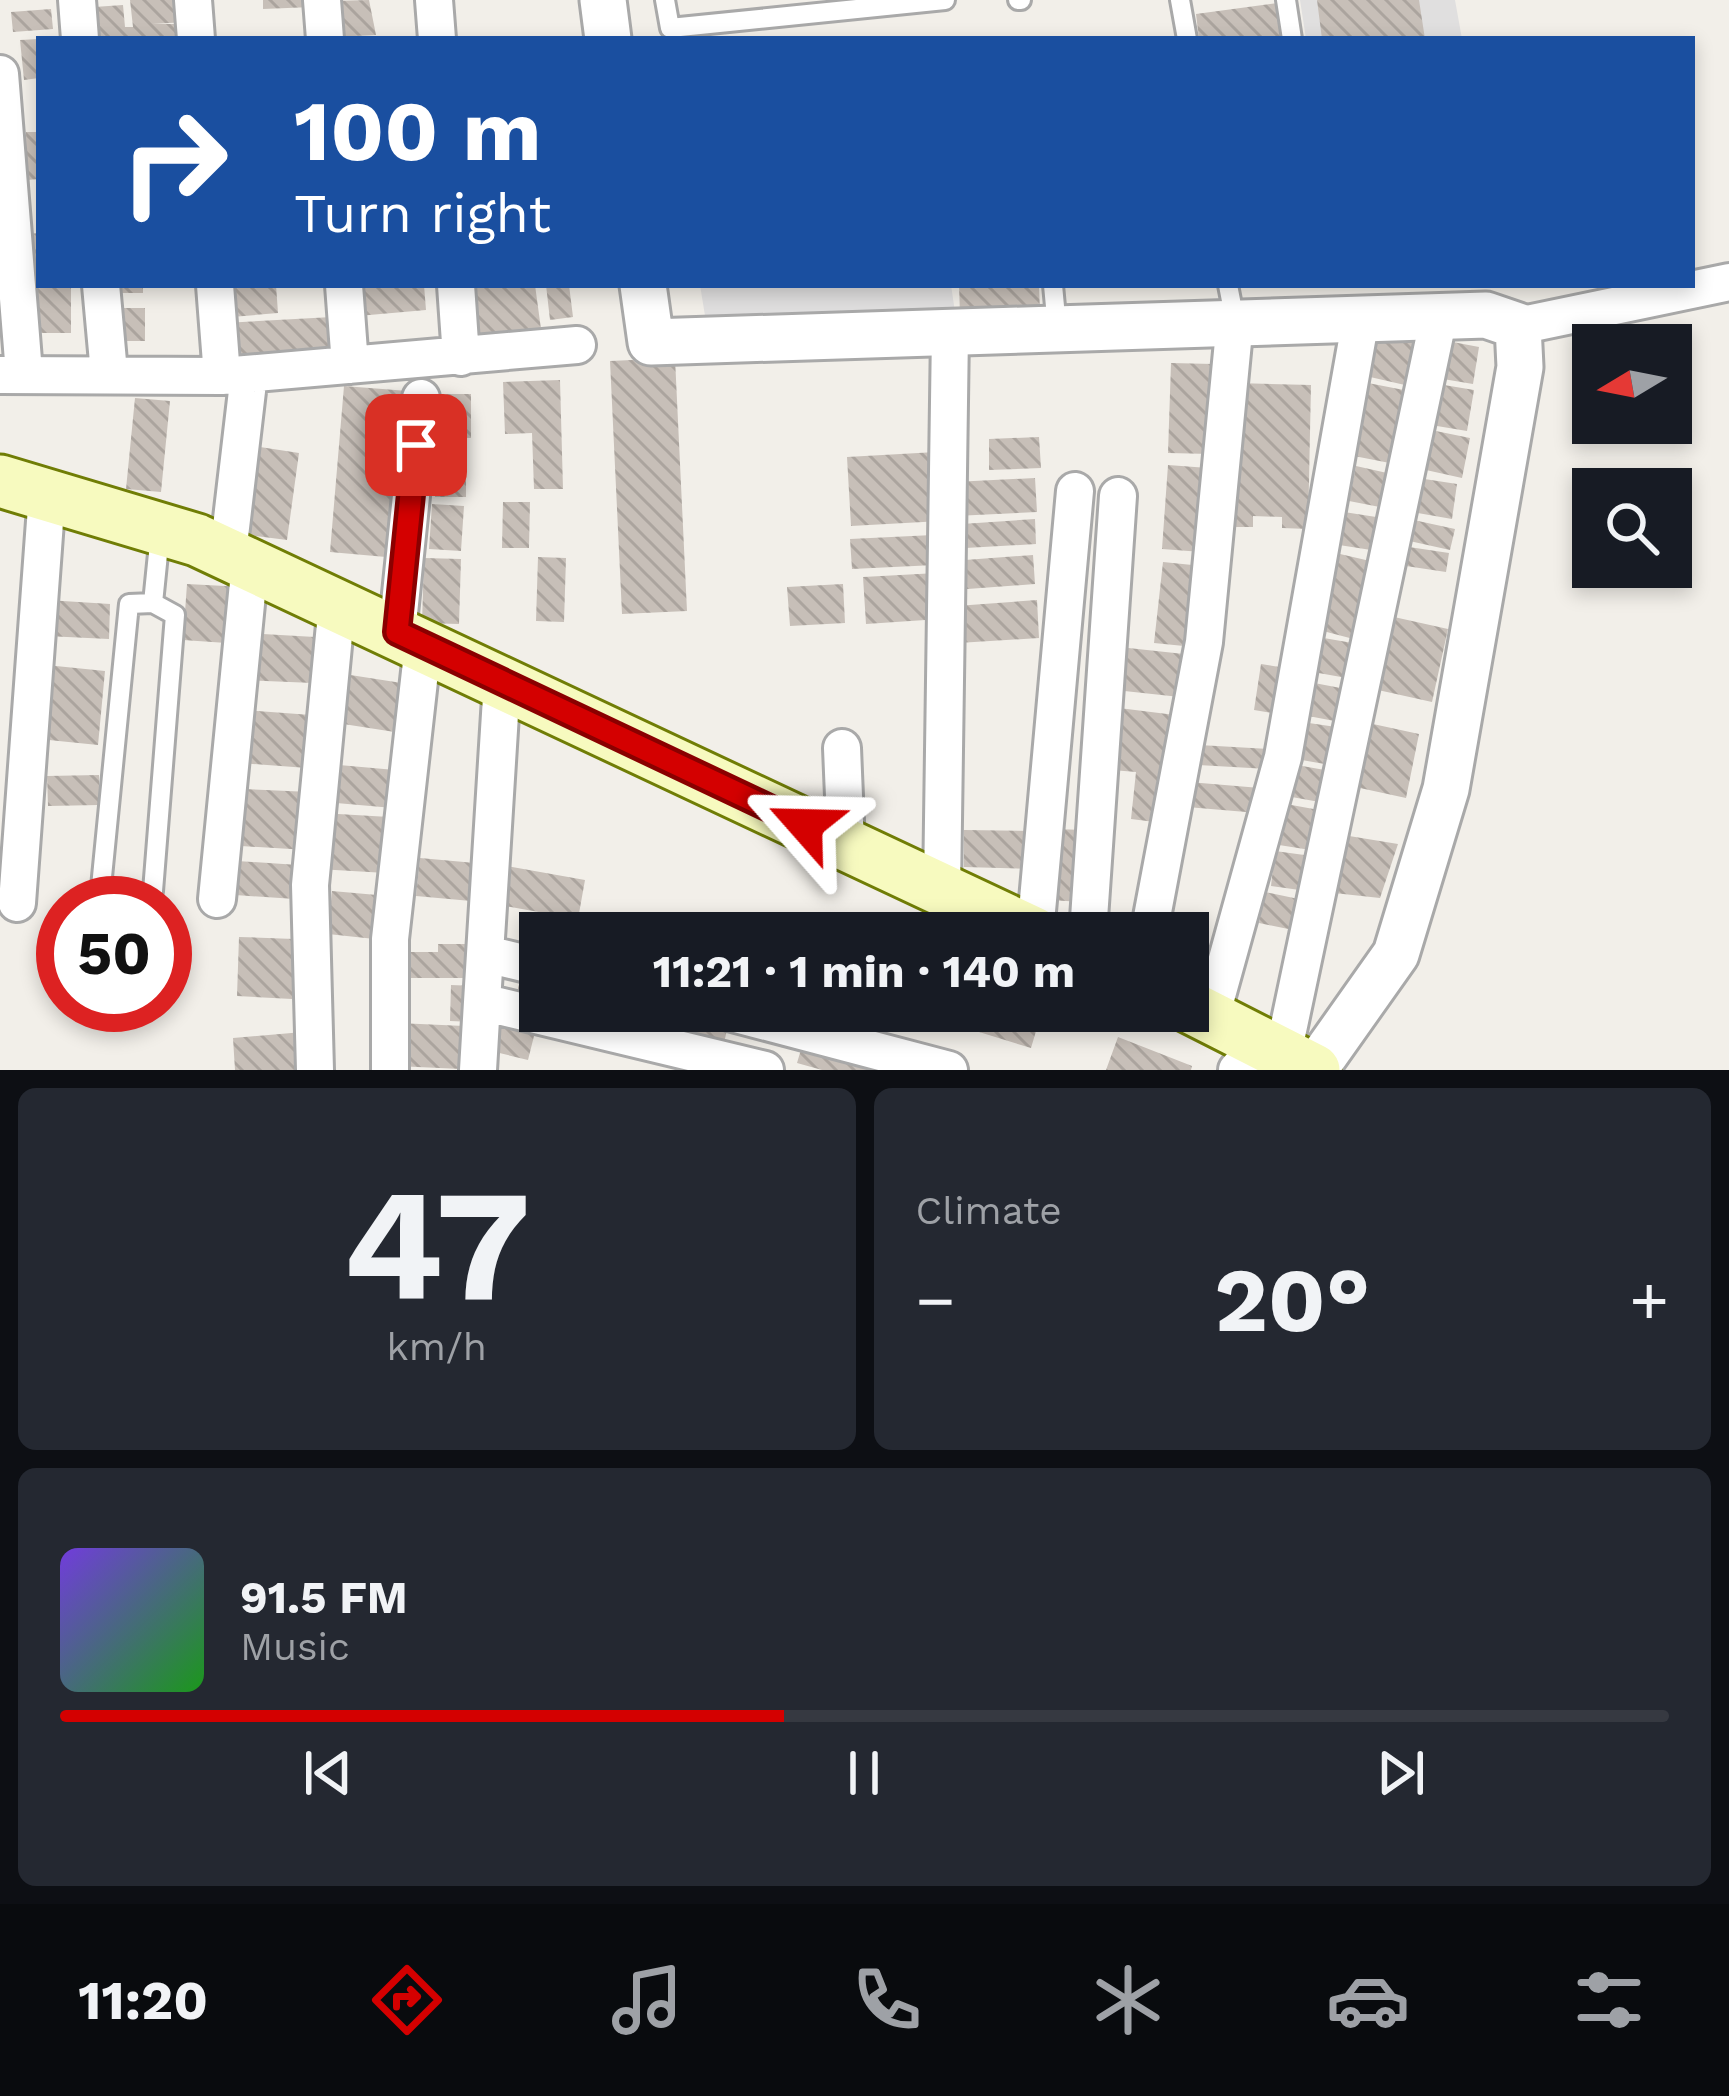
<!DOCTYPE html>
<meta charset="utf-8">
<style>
body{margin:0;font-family:"Work Sans",sans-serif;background:#242831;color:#f1f3f6;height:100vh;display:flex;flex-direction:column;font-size:45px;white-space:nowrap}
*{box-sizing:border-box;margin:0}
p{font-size:39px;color:#9ea1a6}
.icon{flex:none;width:66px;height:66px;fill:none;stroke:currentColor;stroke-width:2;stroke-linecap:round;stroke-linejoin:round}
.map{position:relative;height:1070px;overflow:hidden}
.sheet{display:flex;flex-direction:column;gap:18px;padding:18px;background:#0d0f14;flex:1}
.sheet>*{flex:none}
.guide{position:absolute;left:36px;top:36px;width:1659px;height:252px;border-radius:0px;box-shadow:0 6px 18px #0003;background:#1a4fa0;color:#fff;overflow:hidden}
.needle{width:78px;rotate:260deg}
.tools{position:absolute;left:1572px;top:324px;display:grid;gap:24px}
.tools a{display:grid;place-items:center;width:120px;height:120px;border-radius:0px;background:#171b24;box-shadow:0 6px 18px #0003;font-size:60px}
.speed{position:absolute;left:36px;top:876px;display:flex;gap:24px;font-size:60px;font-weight:700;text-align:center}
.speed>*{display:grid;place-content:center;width:156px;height:156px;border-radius:50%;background:#171b24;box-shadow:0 6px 18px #0003;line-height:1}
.speed .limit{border:18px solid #d22;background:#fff;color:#111}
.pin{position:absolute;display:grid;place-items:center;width:102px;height:102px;color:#fff;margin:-51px;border-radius:24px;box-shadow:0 6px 18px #0006}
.me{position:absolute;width:132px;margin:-66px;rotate:295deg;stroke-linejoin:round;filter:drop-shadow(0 0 9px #0008)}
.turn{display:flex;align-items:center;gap:42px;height:252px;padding:0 60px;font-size:54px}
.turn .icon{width:156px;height:156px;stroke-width:2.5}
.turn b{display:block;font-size:84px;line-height:102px}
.big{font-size:90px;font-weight:700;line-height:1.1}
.sheet .widget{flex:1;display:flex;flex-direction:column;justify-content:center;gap:18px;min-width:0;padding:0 42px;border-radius:18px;background:#242831}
.sheet .dial{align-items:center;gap:0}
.dial b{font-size:156px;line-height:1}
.song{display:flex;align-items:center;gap:36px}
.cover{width:144px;height:144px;border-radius:18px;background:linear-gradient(135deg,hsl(260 70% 55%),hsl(120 70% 35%))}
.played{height:12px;border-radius:6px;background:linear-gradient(90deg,#d40000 45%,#363941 45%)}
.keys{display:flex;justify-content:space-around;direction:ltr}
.heat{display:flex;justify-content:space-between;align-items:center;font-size:66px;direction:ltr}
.sheet .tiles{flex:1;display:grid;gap:18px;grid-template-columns:1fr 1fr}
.widget:last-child{grid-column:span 2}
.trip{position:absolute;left:519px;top:912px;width:690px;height:120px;border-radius:0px;background:#171b24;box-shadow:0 6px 18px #0003;font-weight:700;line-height:120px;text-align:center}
.dock{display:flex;height:192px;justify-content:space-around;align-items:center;background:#090b0e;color:#9ea1a6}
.dock .icon{width:84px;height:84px}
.dock .active{color:#d40000}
.dock b{font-size:54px;color:#f1f3f6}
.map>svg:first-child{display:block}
.residential{fill:#e0dfdf}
.building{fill:url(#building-back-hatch)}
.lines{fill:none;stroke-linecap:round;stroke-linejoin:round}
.service-casing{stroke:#a9a9a9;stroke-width:24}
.minor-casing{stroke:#a9a9a9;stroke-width:42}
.tertiary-casing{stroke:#a9a9a9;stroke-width:51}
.secondary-casing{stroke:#707d05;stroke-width:57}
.service{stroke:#fff;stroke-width:18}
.minor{stroke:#fff;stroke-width:36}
.tertiary{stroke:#fff;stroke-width:45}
.secondary{stroke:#f7fabf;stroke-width:51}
.route-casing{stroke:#8a0000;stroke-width:30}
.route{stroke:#d40000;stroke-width:21}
</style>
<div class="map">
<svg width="1729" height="1070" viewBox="0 0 1729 1070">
<defs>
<pattern id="building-back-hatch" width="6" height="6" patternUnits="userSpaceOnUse" patternTransform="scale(3)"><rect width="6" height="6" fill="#c7bfb8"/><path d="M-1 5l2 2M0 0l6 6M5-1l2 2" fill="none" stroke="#aba49e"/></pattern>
</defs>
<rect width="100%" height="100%" fill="#f2efe9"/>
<path class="residential" d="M1300,0H1455L1462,39H1306Z
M700,285H951L955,312L707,328Z"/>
<path class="building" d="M130,0H185L187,22L152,24H181L182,39H82L80,8L123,5L125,27H133Z
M263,0H312V7L263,9Z
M369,0L376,35L334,37L333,1Z
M1317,0H1419L1425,39H1322Z
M1278,3L1283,39H1199L1196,14Z
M51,9L53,29L13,32L11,12Z
M39,39V78L24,80L20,40Z
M26,132H39V179L27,180Z
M39,233V279L30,280L28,234Z
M104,285H143V293H104Z
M252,285H276L278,313L232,317L229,287Z
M355,285H424L426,310L358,316Z
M490,285H535L541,329L478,337L471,288Z
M546,285H569L573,317L550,320Z
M959,285H1039L1040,312L960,315Z
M33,288H71V333H34Z
M108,308H145V341H108Z
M332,317L334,358L227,364L224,323Z
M1367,330L1428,344L1418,388L1357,374Z
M1437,339L1479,347L1473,384L1431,377Z
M675,358L687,611L622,614L610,361Z
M1171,363L1213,364L1211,454L1168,453Z
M560,380L563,489H534L532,433L505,434L503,382Z
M1236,383L1311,385L1308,529L1282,528V517L1253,516V527H1233Z
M1368,383L1414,392L1400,465L1354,456Z
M1432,383L1474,390L1467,431L1425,424Z
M344,386L408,391L403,448L395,447L386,557L330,552Z
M436,394H471V438L436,437Z
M135,398L170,401L161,492L126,489Z
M1426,429L1470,438L1462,478L1417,468Z
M1039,437L1041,468L989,470V439Z
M260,447L299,453L287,540L249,535Z
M435,449L466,450V497H435Z
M936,452L941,521L851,526L847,457Z
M1168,465L1208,468L1202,552L1162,549Z
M1356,466L1396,475L1390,509L1349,501Z
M1035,478L1037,512L955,516L954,482Z
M1418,478L1457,484L1452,519L1412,512Z
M503,502H530L529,548H502Z
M432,504L464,506L461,551L429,549Z
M1344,512L1389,519L1384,552L1339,545Z
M1035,519L1036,544L948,549L947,525Z
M1409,519L1455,529L1450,550L1405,540Z
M933,535L935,565L852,569L850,539Z
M1409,547L1449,553L1446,572L1406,566Z
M1340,554L1383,564L1365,642L1323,631Z
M1033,555L1035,584L954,590L952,561Z
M538,557L566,558L564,622L536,621Z
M424,558L461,559L459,624L422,623Z
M1163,562L1202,566L1194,647L1154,643Z
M937,573L940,619L866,624L863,577Z
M187,584L244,587L241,644L183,640Z
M843,584L845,623L790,626L787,587Z
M47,600L110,604L109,639L46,636Z
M1037,600L1039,638L958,643L956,606Z
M1394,617L1448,629L1432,702L1378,690Z
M247,633L315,637L313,683L245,680Z
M1318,637L1364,645L1358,680L1313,672Z
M1110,646L1193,655L1189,698L1106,689Z
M1261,664L1292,669L1285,715L1254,710Z
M46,665L105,671L98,745L39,739Z
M344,674L408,684L401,733L337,723Z
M1309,682L1351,690L1345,723L1303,715Z
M1119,708L1175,715L1163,823L1131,819L1136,772L1112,770Z
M243,710L311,715L307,768L240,763Z
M1302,722L1343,728L1336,766L1296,759Z
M1373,724L1419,734L1406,798L1360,788Z
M1199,745L1269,749L1268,769L1198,765Z
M328,764L395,770L393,808L325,802Z
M1291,764L1336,772L1331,804L1286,796Z
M99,775V805L48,806L47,776Z
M1189,782L1260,788L1258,813L1187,807Z
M244,789L310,792L307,850L241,846Z
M1286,804L1330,812L1323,852L1279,845Z
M321,813L389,817L386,873L318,869Z
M1052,829L1086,830L1083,902L1049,900Z
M964,830L1035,831V869L964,867Z
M1343,835L1398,844L1380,898L1334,893Z
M1275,851L1319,857L1314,892L1271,886Z
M420,858L475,863L471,901L416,896Z
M237,861L298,865L295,899L235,895Z
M506,866L585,880L578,919L499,905Z
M332,891L388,896L384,940L328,934Z
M1265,892L1308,901L1303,932L1259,923Z
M239,937L294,939L292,999L237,996Z
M438,944H477L476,978H406V952H438Z
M522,972L540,977V1003L516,997Z
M451,985L476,986L474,1022L450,1021Z
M575,1011H671L728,1026L722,1051Z
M911,1011H1042L1031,1048Z
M500,1014L537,1024L528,1060L491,1051Z
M398,1023L464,1026L461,1069L396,1066Z
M303,1032L305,1070H235L233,1038Z
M805,1036L923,1070H822L797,1063Z
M1118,1037L1192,1066L1191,1070H1106Z"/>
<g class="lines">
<defs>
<path id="service" d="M665,0L670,28L945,0
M1018,0H1021
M1180,0L1187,39
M1286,0L1292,39
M1053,285L1057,328
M1228,285L1235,321
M101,887L129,604L153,603
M153,891L175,615L153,603L160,534"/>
<path id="minor" d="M77,0L80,39
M193,0L196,39
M322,0L325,39
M434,0L437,39
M0,74L24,373
M101,285L109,373
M215,285L222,376
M344,285L350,365
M456,285L461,357
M1518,326L1729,282
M0,375L222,376L577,345
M228,553L249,374
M397,633L421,398
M502,682L482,1002L765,1070
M842,748L846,845
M942,890L950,332
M217,899L250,563
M17,903L47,494
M1035,933L1075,491
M1088,933L1118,496
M1149,933L1204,642L1235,321
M486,954L540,967
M725,1011L949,1070
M1211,1017L1283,757L1361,318
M1283,1054L1439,316
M315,1070L310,885L337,604
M390,1070V939L423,645
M478,1070L482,1002
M1237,1070L1261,1043"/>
<path id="tertiary" d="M603,0L608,39
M643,285L651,342L1486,315L1518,326L1520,367L1446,789L1396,954L1314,1070"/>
<path id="secondary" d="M0,481L197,540L1034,933
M1188,1006L1314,1070"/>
</defs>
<use href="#service" class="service-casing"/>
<use href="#minor" class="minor-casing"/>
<use href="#tertiary" class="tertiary-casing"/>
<use href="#secondary" class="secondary-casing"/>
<use href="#service" class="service"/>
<use href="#minor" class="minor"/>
<use href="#tertiary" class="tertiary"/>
<use href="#secondary" class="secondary"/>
</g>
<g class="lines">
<defs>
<path id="route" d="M416,445L397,632L805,825"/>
</defs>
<use href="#route" class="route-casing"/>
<use href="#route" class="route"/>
</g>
</svg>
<div class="tools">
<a><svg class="needle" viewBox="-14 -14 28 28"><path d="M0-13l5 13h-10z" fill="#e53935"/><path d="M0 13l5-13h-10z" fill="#9ea1a6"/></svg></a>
<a><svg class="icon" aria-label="search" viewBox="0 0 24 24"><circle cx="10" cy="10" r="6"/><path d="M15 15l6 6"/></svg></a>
</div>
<div class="speed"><div class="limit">50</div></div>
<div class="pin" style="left:416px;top:445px;background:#d93025"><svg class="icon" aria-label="arrive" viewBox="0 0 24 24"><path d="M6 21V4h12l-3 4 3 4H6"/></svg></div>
<svg class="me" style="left:805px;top:825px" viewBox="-20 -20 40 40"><path d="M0-17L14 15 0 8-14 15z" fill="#d40000" stroke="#fff" stroke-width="4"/></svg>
<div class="trip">11:21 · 1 min · 140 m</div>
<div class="guide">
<div class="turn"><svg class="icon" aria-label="right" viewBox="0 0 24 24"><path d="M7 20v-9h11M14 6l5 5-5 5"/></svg><div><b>100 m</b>Turn right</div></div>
</div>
</div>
<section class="sheet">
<div class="tiles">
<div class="widget dial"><b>47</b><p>km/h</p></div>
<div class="widget"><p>Climate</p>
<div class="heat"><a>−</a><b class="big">20°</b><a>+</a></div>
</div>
<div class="widget">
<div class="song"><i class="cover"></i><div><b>91.5 FM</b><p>Music</p></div></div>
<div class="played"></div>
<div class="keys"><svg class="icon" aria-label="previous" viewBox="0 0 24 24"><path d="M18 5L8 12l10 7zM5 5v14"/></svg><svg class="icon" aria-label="pause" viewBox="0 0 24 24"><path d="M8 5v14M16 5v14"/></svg><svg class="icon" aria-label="next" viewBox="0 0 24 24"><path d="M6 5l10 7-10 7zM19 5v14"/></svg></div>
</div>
</div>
</section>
<nav class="dock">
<b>11:20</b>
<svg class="icon active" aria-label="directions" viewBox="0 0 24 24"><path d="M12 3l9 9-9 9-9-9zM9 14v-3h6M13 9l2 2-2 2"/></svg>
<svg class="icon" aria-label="music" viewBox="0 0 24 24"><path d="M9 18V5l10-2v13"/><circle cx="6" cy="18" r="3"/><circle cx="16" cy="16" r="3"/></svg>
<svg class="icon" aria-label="phone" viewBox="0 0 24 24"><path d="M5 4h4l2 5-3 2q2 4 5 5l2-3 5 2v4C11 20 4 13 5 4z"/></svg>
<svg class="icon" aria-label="climate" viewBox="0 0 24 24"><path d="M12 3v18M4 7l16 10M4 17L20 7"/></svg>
<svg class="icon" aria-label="car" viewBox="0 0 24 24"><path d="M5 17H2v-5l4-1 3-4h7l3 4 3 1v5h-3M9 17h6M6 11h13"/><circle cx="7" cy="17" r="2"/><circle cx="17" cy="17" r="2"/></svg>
<svg class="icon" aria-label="filters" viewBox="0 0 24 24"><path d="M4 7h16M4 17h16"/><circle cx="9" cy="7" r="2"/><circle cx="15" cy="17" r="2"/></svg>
</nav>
